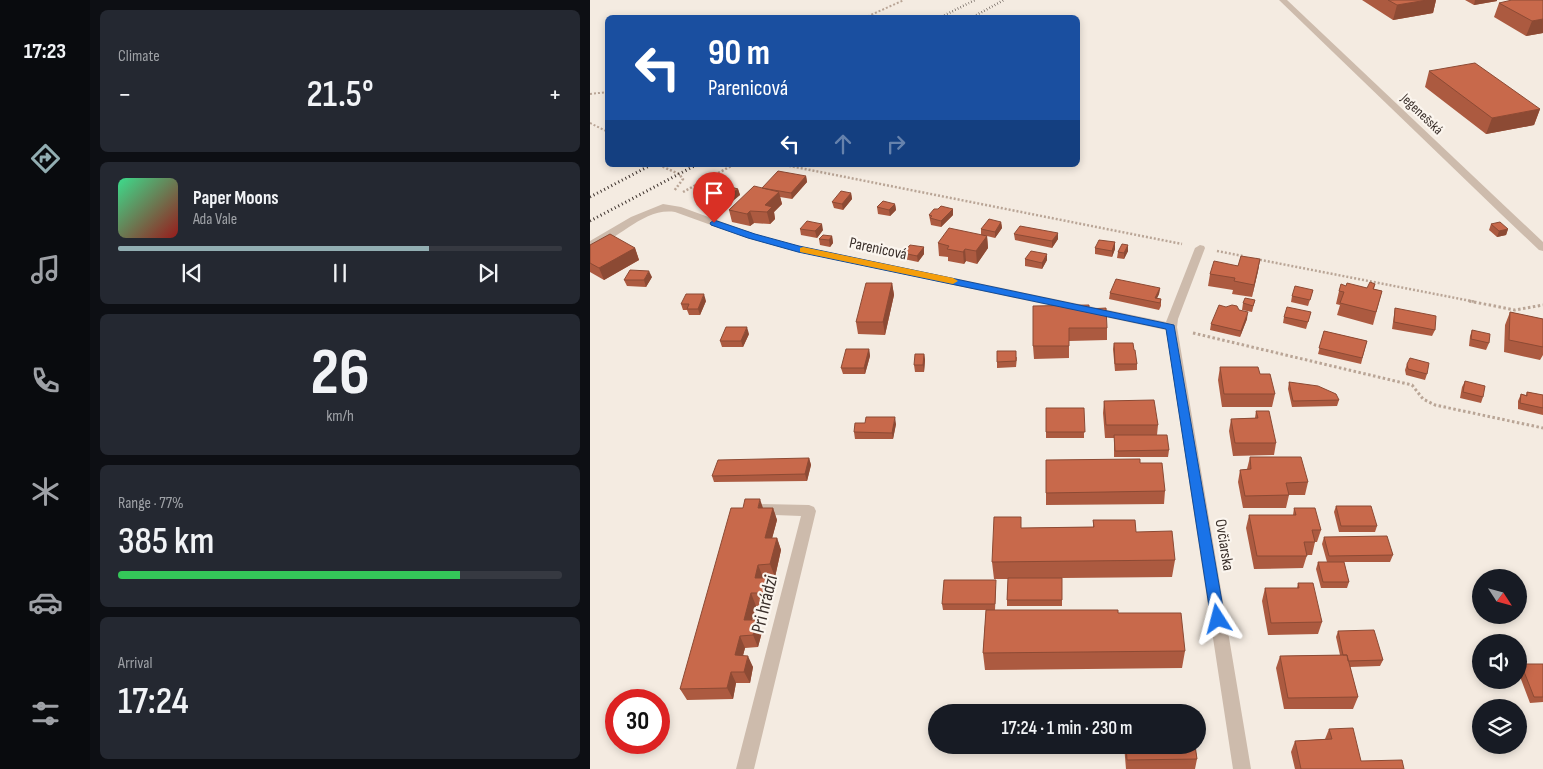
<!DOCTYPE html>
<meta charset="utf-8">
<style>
body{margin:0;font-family:"Sofia Sans Condensed",sans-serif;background:#242831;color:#f1f3f6;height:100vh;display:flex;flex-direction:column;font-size:19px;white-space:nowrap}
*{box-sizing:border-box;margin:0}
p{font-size:16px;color:#9ea1a6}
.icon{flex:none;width:28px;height:28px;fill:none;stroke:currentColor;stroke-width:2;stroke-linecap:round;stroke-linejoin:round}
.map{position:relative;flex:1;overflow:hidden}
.panel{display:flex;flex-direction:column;gap:10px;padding:10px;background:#0d0f14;width:500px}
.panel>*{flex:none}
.hud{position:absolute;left:15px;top:15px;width:475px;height:152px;border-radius:8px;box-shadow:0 2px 8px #0003;background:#1a4fa0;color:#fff;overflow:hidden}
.needle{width:32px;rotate:126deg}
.controls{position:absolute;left:882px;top:569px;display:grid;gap:10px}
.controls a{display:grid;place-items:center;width:55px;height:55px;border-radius:50%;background:#171b24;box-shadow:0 2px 8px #0003;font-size:25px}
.speed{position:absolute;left:15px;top:689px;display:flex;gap:10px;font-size:25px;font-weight:700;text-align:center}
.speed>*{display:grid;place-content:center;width:65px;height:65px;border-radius:50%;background:#171b24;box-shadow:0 2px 8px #0003;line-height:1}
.speed .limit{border:8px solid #d22;background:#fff;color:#111}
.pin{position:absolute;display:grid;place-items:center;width:42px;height:42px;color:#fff;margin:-51px -21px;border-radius:50% 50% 50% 0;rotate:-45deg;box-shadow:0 0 5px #0007}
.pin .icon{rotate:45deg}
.me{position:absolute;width:55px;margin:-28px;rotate:351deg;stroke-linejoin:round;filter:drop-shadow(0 0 4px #0008)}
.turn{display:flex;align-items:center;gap:18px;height:105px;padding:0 20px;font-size:22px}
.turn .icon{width:65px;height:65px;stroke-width:2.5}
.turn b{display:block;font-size:35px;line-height:42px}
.lanes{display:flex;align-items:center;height:48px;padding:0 20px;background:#0003;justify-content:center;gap:25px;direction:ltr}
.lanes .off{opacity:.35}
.big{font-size:38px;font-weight:600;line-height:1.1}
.panel .widget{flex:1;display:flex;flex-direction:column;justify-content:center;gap:8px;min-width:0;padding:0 18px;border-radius:8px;background:#242831}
.panel .dial{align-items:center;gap:0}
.dial b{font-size:65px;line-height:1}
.song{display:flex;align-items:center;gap:15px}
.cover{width:60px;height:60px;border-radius:8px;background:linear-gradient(135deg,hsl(150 70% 55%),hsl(0 70% 35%))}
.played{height:5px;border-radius:2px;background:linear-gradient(90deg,#92aeb2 70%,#363941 70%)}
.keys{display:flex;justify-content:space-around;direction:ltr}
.heat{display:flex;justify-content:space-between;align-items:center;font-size:28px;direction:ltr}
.charge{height:8px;border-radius:4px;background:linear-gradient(90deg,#34c759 77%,#363941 0)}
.trip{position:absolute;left:338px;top:704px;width:278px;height:50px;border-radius:25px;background:#171b24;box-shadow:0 2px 8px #0003;font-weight:600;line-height:50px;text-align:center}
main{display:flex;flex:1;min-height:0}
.dock{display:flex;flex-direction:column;width:90px;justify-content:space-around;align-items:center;background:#090b0e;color:#9ea1a6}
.dock .icon{width:35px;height:35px}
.dock .on{color:#92aeb2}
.dock b{font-size:22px;color:#f1f3f6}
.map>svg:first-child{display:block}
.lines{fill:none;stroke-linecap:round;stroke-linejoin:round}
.path-far2{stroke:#b9a596;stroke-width:2;stroke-dasharray:2 2;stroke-linecap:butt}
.path-far1{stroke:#b9a596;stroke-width:2.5;stroke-dasharray:2 2;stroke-linecap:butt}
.path{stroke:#b9a596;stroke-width:3;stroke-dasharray:2.5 2.5;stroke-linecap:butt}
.service{fill:#cdbbac;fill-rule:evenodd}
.minor{fill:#cdbbac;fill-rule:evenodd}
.rail-far1{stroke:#3b302b;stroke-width:2.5;stroke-dasharray:0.5 2.5;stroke-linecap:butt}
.rail{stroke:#3b302b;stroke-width:3;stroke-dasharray:1 3;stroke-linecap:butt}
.wall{fill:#ac5a40}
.shaded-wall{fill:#8c4a34}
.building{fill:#c8694b;stroke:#8c4a34}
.route{fill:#1a73e8;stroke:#114b97}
.slow{fill:#f59e0b}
.labels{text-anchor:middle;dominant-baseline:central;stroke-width:4.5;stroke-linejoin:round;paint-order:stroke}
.far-street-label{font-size:14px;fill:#3b302b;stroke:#fbf5ee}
.street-label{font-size:16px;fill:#3b302b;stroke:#fbf5ee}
.near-street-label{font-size:19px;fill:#3b302b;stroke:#fbf5ee}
</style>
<main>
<nav class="dock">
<b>17:23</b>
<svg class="icon on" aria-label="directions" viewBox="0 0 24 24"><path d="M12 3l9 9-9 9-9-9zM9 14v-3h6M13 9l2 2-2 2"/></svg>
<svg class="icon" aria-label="music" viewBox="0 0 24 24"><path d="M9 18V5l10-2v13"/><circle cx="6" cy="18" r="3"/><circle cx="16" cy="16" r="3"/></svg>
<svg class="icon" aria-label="phone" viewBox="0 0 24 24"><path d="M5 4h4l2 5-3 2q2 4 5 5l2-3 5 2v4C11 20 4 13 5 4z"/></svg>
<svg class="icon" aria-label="climate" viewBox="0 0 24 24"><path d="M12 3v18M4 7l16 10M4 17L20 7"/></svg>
<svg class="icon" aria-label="car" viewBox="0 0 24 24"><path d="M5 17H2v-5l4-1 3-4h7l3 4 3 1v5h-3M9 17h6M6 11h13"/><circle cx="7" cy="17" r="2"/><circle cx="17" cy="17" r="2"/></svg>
<svg class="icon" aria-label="filters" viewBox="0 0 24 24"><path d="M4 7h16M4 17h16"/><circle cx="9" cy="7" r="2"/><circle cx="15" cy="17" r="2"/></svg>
</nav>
<section class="panel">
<div class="widget"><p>Climate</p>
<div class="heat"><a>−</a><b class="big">21.5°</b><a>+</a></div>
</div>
<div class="widget">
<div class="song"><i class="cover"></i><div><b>Paper Moons</b><p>Ada Vale</p></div></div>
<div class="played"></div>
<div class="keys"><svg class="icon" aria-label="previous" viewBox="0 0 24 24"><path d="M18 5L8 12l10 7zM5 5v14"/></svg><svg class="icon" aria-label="pause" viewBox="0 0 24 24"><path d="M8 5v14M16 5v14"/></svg><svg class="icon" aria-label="next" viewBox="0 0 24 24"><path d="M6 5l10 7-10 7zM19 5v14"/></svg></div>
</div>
<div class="widget dial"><b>26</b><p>km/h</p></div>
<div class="widget"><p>Range · 77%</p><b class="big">385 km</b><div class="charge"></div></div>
<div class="widget"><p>Arrival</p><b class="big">17:24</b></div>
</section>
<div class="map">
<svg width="953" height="769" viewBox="0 0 953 769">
<rect width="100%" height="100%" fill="#f4ebe1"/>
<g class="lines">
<path class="path-far2" d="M274,18L314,0
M0,94L18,92
M0,123L18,132"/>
<path class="path-far1" d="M69,165L89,174L93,179L84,191
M195,165L592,244
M93,192L143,165
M627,251L653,256
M666,259L886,302"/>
<path class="path" d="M879,301L925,310L953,305
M603,333L822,385L833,399L845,405L953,428"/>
<path class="service" d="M689,0H697L919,210V214H911Z"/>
<path class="minor" d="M73,204L91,207L165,234L209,246L576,322L605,248L610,245L614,246L615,248L588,319L587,327L661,769H643L576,330L208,252L157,238L85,212C53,207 29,241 0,248V241L41,217Z
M915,209L919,210L953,242V251L949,250L911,214V210Z
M167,504L219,505L224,507L226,511L164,769H146L211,516L162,514L160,510L162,506Z"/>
<path class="rail-far1" d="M349,18L385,0
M381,18L414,0"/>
<path class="rail" d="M0,197L61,165
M0,221L106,165"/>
</g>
<path class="wall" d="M772,0H846L843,13L803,20Z
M875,0H907V1L884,5Z
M953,0V33L936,36L904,17L909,3Z
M839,71L950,109L944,125L896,134L835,87Z
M216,176L217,182L202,199L190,197L192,204L184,212L185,219L180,224L164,223L160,226L142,222L139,210L173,188H172Z
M148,189L150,195L134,208L113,201L111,195Z
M261,193L262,199L253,210L244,208L242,202Z
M305,204L306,210L300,216L288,214L287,207Z
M339,215H363L351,227L341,225Z
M411,222L412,228L405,238L397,236L398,248L387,264L376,261L374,264L358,261V257L349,256L348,243L391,235V229Z
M901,224L918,229L916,235L907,237L899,230Z
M210,229L233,230L227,238L211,235Z
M424,234L468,239L462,248L425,240Z
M242,236L243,243L240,247L230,245L229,239Z
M525,242V249L522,257L505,254V248Z
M0,245L45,248L49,260L14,280L0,272Z
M538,245V251L534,259L527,258L528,252Z
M334,247V254L328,262L314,259L313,253Z
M435,259L457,260L452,269L435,266Z
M670,259L668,271L662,297L642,294L643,290L618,286L620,274Z
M62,277L56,287L37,286L34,280Z
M302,283L304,295L295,335L268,334L266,322Z
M785,284L784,289L792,291L783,325L747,315L750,305L746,304L749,291L756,286L777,288Z
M570,288L569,294L567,298L571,299V306L569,310L519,299L520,293Z
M723,290L718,306L701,302L702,296Z
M665,300L662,312L652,310L653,303Z
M116,301L110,315H99L97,310H93L91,304Z
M805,308L845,330L842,336L802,329Z
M499,309L517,328V340L479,341V358L444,359L443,346Z
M649,310L657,319L650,337L620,330L621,324Z
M721,312L716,329L693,323L694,317Z
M920,312L953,319V355L950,360L914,352L915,325Z
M882,330L899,343L896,350L879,346L880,336Z
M734,331L777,341L771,364L728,354Z
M159,334L153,347H132L130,341Z
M524,343L544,350L547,364V370L525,371L523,349Z
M279,349L280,356L275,374H253L251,368Z
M334,354L335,360L334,372H325L324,365Z
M427,357L426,367L407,368V362Z
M817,364L837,374L835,380L816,375L815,370Z
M630,367L670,374L685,394L682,407H632L628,380Z
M875,381L893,397L891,403L870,398L872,387Z
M699,382L749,400L747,406L702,407L698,389Z
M937,392L953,395V415L928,409V401L931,394L936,395Z
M514,401L568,425L567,435L579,450L578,457H524V438H515L513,413Z
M456,408H494V438H456Z
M666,411L686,443L684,455L643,456L639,431L641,419L665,418Z
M275,423L306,424L303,439H265L264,432Z
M660,457L718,482L715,495H699L696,508H653L648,482L650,470L657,469Z
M219,458L221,465L217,481L124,482L122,476Z
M550,463L575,491L574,504L456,505V493Z
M746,506L787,526L785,532H749L744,512Z
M173,508H183L187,520L182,538H187L191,550L185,577H173V578H177L181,590L178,605L166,606L162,620L172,632L168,647L155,648L153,655L163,667L160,683H146L143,699L97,700L90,689Z
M704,508L731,530L727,542H725L722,555H717L713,568L664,569L656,528L659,515H703Z
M503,520L546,532L585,560L582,577L472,578V606H417V600L418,579H404L402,562L432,528L503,527Z
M734,537L803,555L800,562H754L759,582L757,588H731L726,569L728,562H737L732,544Z
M708,583L732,622L728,634L678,635L672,601L675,588H707Z
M406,586L405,610L528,613L595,651L592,668L395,670L393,653L396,610H353L352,604Z
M748,631L793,660L790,666L760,667L768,697L763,709H694L686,668L690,656L750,655L746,637Z
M931,664H953V702L940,703L929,674V668Z
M739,729L771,761L814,769H705L701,752L705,741L735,739Z
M534,745H605L607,759L605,769H536Z"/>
<path class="shaded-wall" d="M837,0H846L843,13L803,20L807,5Z
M885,0H907V1L884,5Z
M953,19V33L936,36L942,21Z
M950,109L944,125L896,134L902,118Z
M216,176L217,182L202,199L201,193Z
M148,189L150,195L134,208L132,201Z
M189,192L192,204L184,212L185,219L180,224L175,205Z
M261,193L262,199L253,210L252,204Z
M305,204L306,210L300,216L299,210Z
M363,209V215L351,227V221Z
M160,211L164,223L160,226L157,214Z
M411,222L412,228L405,238V232Z
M232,224L233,230L227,238L225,231Z
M918,229L916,235L907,237L909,231Z
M468,233V239L462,248V241Z
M242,236L243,243L240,247L239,240Z
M397,236L398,248L387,264L386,251Z
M525,242V249L522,257V251Z
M538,245V251L534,259V253Z
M334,247V254L328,262L327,256Z
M45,248L49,260L14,280L9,268Z
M375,249L376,261L374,264L373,252Z
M457,254V260L452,269V263Z
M670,259L668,271L662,297L664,285Z
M59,271L62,277L56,287L54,280Z
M302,283L304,295L295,335L293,322Z
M570,288L569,294L565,302V298Z
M114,294L116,301L110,315L108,309Z
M658,312L657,319L650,337L651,331Z
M157,327L159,334L153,347L151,341Z
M279,349L280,356L275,374L274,368Z
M334,354L335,360L334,372L333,365Z
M305,417L306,424L303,439L302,433Z
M219,458L221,465L217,481L215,474Z
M170,499L174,511L168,508Z
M183,508L187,520L179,550L175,538Z
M187,538L191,550L185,577L180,564Z
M168,565L173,577L169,590L165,578Z
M177,578L181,590L178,605L173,593Z
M161,593L166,606L159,632L154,620Z
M167,620L172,632L168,647L163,635Z
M150,636L155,648L150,667L145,655Z
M158,656L163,667L160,683L154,672Z
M141,672L146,683L143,699L137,688Z"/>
<path class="building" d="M798,0H837L807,5Z
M922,0H953V19L942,21L909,3Z
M885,63L950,109L902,118L839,71Z
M188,171L216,176L201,193L172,188Z
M127,183L148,189L132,201L111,195Z
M164,186L189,192L175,205L182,207L177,212L160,211L157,214L139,210Z
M251,191L261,193L252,204L242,202Z
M293,201L305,204L299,210L287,207Z
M351,206L363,209L351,221L340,218L342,216L339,215L344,209H348Z
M399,219L411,222L405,232L391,229Z
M217,221L232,224L225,231L210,229Z
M910,222L918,229L909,231L901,224Z
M430,226L468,233L462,241L424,234Z
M359,228L397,236L386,251L375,249L373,252L357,249L359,246L348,243Z
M20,234L45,248L9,268L0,263V245Z
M233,235L242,236L239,240L229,239Z
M509,240L525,242L522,251L505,248Z
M532,244L538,245L534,253L528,252Z
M320,245L334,247L327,256L313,253Z
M441,251L457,254L452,263L435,259Z
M651,256L670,259L664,285L644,281L645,278L620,274L624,261L648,266Z
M40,270L59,271L54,280H34Z
M526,279L570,288L565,298L571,299L570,303L520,293Z
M780,282L785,284L783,289L792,291L786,312L750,303L754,292L749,291L751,284L756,286L757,283L777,288Z
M276,283H302L293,322H266Z
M705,286L723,290L720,300L702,296Z
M96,294H114L108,309H97L99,304H91Z
M655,298L665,300L663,306L653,303Z
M499,305V309L516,308L517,328H479V346H443V306Z
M629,305L636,307L642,305L647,306L649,310L658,312L651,331L621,324Z
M697,307L721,312L718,322L694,317Z
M805,308L846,316L845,330L804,322Z
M920,312L953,319V347L919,340Z
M136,327H157L151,341H130Z
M882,330L900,334L899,343L881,339Z
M734,331L777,341L772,358L729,348Z
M524,343H543L544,350H545L547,364H525Z
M256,349H279L274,368H251Z
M407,351H426V361L407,362Z
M325,354H334L333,365H324Z
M820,358L839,363L837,374L818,369L817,364Z
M630,367H668L670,374H680L685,394H634Z
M875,381L895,386L893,397L873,392Z
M699,382L728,386L746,394L749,400L703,401Z
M937,392L953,395V408L930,403L931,394L937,396Z
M564,400L568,425H516L514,401Z
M456,408H494L495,432H456Z
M666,411H679L686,443H645L641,419L668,418Z
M276,417H305L302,433L264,432L265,423H275Z
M524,435H577L579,450L525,451Z
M660,457H711L718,482L696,483L699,495L655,496L650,470L661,469Z
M219,458L215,474L122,476L128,460Z
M550,459V463H572L575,491L456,493V460Z
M155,499H170L168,508H183L175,538H187L180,564L168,565L165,578H177L173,593H161L154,620H167L163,635L150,636L145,655L158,656L154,672H141L137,688L90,689L141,508H153Z
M746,506H781L787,526H751Z
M704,508H725L731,530H722L725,542H714L717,556H667L659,515H706Z
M404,517H431V528L504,527L503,520H545L546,532L582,531L585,560L402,562Z
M797,536L803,555L739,556L734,537Z
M728,562H754L759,582H733Z
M418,578H472V600H417Z
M354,580H406L405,604H352Z
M708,583H723L732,622L681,623L675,588H709Z
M396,610H528V613H591L595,651L393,653Z
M784,630L793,660L758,661L757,655H753L748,631Z
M757,655L768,697L698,698L690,656Z
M931,664H953V697H944Z
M763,728L771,761L812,760L814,769H711L705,741L742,739L739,729Z
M536,745H605L607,759L537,760Z"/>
<path class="route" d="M124,220L165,234L209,246L584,325L635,619L633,623L628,625L623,623L621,619L576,329L208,252L158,238L121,225L120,223Z"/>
<path class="slow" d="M213,247L363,278L368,281L363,284L210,252V248Z"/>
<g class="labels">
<g class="far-street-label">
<text transform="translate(832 114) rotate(44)">Jegenešská</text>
</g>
<g class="street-label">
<text transform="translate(288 249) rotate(12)">Parenicová</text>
<text transform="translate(634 545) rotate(81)">Ovčiarska</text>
</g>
<g class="near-street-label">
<text transform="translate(175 604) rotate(-76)">Pri hrádzi</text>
</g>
</g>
</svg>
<div class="controls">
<a><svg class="needle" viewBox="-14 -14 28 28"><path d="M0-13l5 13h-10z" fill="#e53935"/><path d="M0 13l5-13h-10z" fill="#9ea1a6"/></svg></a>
<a><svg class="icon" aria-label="sound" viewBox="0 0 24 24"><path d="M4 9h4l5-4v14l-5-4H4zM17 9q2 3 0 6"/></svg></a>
<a><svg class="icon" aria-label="layers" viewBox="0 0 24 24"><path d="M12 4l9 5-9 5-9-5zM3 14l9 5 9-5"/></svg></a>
</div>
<div class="speed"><div class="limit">30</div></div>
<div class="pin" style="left:124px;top:223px;background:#d93025"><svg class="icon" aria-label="arrive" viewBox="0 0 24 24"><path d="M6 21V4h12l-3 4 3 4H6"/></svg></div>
<svg class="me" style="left:628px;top:619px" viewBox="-20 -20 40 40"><path d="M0-17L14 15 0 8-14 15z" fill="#1a73e8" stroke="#fff" stroke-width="4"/></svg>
<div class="trip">17:24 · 1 min · 230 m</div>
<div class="hud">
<div class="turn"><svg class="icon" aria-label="left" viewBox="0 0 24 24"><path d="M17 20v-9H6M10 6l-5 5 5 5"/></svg><div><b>90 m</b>Parenicová</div></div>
<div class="lanes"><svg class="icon" aria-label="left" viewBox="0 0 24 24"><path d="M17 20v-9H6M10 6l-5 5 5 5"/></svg><svg class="icon off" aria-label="ahead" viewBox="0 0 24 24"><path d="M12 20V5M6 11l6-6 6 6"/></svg><svg class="icon off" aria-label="right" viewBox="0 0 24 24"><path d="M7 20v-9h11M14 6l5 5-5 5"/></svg></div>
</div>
</div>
</main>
